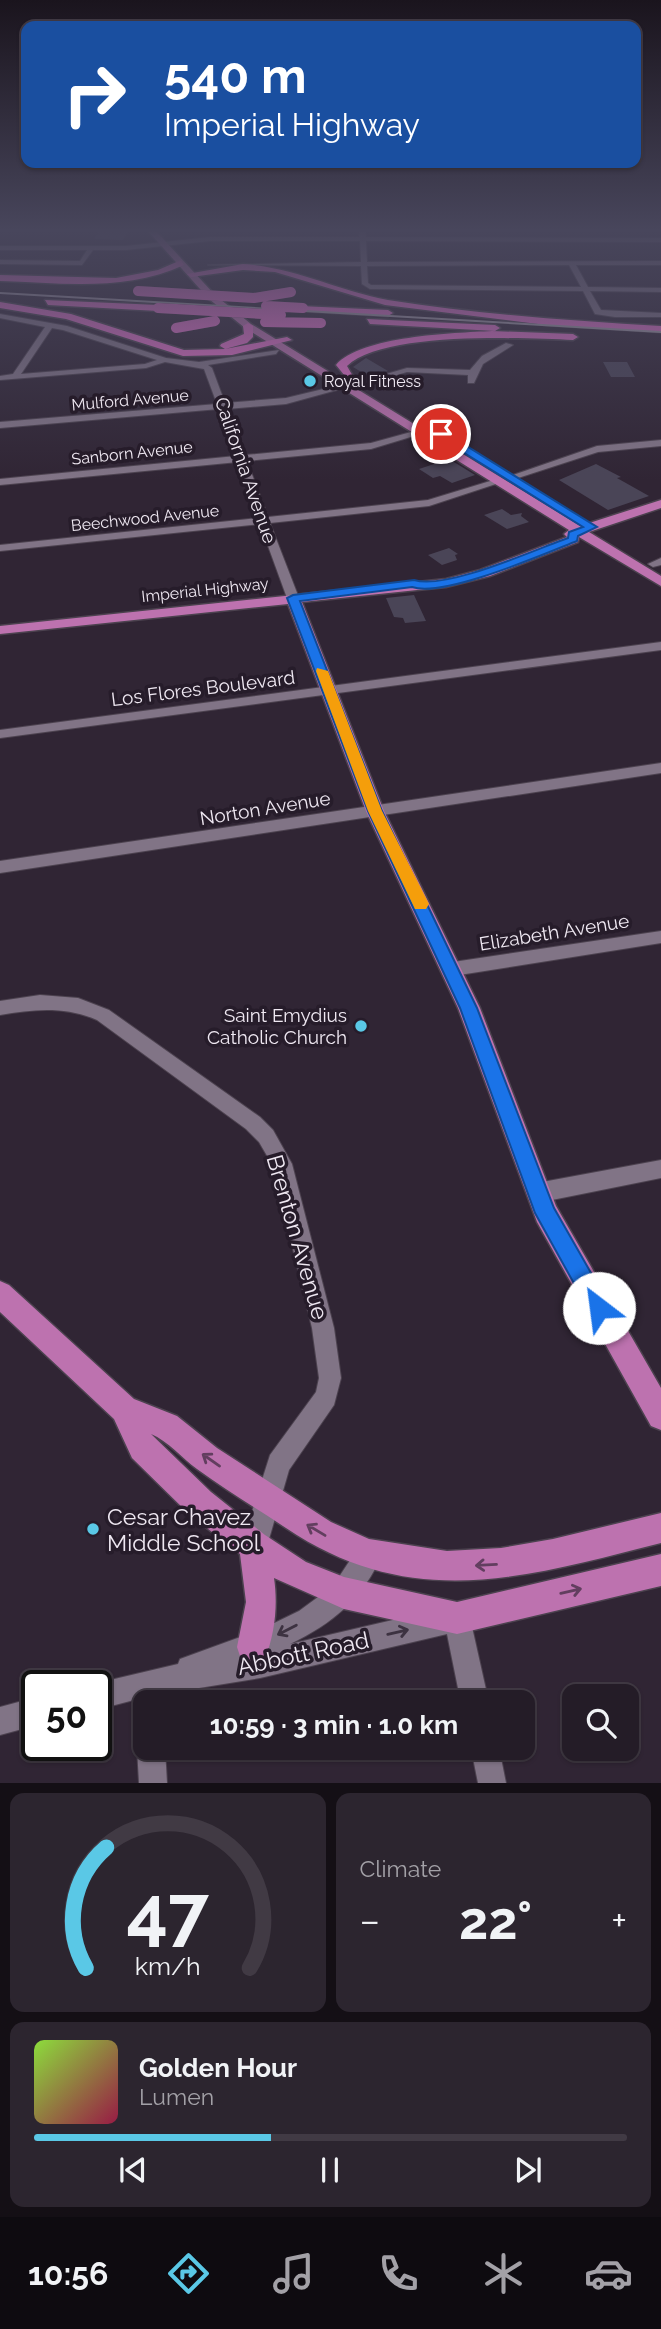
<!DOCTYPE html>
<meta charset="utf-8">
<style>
body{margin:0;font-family:Raleway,sans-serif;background:#2c252f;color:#f1f3f6;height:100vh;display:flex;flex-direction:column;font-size:26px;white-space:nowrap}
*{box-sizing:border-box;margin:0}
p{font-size:23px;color:#a3a1a7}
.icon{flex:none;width:38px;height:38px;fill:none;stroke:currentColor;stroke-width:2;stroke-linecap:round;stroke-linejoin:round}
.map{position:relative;height:1783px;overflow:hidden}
.details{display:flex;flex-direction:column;gap:10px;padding:10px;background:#140f15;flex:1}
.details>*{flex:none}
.banner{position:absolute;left:21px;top:21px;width:620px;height:147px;border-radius:14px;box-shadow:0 2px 5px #0004,0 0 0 2px #413a44;background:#1a4fa0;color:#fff;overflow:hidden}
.buttons{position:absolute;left:562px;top:1684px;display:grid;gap:14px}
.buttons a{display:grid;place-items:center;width:77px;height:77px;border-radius:14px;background:#241c27;box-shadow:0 2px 5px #0004,0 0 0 2px #413a44;font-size:35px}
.speed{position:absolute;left:21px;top:1670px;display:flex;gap:14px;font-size:35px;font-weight:700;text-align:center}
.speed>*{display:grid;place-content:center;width:91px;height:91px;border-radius:50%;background:#241c27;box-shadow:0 2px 5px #0004,0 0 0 2px #413a44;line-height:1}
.speed .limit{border:4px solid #111;border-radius:10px;background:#fff;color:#111}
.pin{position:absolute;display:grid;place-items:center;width:60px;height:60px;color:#fff;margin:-30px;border:4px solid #fff;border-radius:50%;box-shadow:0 2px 7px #0007}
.me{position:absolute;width:77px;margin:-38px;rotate:330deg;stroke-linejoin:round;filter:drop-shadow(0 0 5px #0008)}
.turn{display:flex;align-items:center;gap:24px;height:147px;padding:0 28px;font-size:32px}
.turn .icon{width:91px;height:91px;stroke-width:2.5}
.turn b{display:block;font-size:49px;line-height:60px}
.big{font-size:52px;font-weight:700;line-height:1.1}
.details .tile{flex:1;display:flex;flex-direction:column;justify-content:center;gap:10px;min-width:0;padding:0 24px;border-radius:14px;background:#2c252f}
.details .dial{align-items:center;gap:0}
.dial svg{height:182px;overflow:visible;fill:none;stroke:#413a44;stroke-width:7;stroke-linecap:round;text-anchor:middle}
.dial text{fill:#f1f3f6;stroke:none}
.song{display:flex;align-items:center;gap:21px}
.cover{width:84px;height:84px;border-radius:10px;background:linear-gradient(135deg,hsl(90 70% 55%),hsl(340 70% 35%))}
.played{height:7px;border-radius:4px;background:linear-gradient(90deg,#5ac8e6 40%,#413a44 40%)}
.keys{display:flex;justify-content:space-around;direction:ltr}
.heat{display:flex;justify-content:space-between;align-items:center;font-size:38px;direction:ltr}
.details .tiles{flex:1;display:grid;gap:10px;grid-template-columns:1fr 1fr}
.tile:last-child{grid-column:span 2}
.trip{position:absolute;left:133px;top:1690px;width:402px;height:70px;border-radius:14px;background:#241c27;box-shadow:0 2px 5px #0004,0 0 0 2px #413a44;font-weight:700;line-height:70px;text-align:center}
.tabs{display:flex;height:112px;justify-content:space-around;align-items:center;background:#0e0b10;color:#a3a1a7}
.tabs .icon{width:49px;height:49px}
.tabs .on{color:#5ac8e6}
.tabs b{font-size:32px;color:#f1f3f6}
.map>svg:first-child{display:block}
.building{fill:#4a4557}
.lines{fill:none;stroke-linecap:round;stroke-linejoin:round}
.minor-casing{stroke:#4c424f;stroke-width:2}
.major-casing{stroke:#4c424f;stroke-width:3}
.highway-casing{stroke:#4c424f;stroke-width:3}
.minor{fill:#817486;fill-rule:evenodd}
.major{fill:#bd72af;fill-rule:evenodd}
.highway{fill:#e571ca;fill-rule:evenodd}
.tram{stroke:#a199a5;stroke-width:2}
.highway-bridge-casing{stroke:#4c424f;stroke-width:10;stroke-linecap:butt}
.highway-bridge{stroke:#e571ca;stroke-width:10}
.oneway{stroke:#623e5f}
.oneway2{stroke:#3d3241}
.route{fill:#1a73e8;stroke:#114b97;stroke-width:2}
.slow{fill:#f59e0b}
.poi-dot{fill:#5ac8e6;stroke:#261c2a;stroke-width:2.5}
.labels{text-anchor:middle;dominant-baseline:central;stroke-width:7;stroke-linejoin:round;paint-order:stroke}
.far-poi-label{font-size:16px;fill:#efe8f2;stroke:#261c2a;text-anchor:start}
.far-street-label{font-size:16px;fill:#efe8f2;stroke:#261c2a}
.street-label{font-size:19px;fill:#efe8f2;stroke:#261c2a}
.poi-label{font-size:19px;fill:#efe8f2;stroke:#261c2a;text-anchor:end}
.near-street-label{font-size:23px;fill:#efe8f2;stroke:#261c2a}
.near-poi-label{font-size:23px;fill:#efe8f2;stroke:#261c2a;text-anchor:start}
</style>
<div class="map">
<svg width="661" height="1783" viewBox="0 0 661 1783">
<rect width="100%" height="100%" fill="#302534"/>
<path class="building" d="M100,230H129L123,240L94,239Z
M366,358L388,371L368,376L353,367Z
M603,362H627L635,377H611Z
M449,459L475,475L452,483L440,476L433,478L419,469Z
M596,464L621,477L617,478L649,496L608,510L559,480Z
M502,509L511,515L522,513L521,516L529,522L507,529L484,515Z
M449,548L458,554L455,555L457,560L442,565L428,555Z
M414,595L426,621L405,623L403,618L394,617L386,598Z"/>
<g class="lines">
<defs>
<path id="minor" d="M359,230H365L366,237L661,238V242L366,241L367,262L661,261V265H576L588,287L661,288V292L590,291L601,310L661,313V317H615L595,314L583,291L370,289L362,284L361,266L208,265L361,262L360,241H210L126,250H93L82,265L0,264V260L80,261L87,250H0V246H126L210,237H359ZM569,265L581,287L371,285L368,283L367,266Z
M0,314L67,326L166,358L199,362L279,350L276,354L208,365L212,368L225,403L286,398L344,384L348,387L286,404L227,409L245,455L371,443L433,426L437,429L371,449L247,461L268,517L428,500L500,478L505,481L429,506L270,523L299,598L293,601L287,598L260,524L0,551V545L258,518L238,462L0,485V479L236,456L219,409L0,428V422L217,404L204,369L165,362L146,368L0,380V376L13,374L45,327L0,318ZM52,328L63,330L157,360L145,364L21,374Z
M506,343L513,345L483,364L474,383H468V375L407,372L380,380L389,387L385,390L369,379L407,368L470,370L482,356Z
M661,440V446L598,452L515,479L507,477L597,446Z
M661,558V565L653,567L648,564Z
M661,642V650L0,738V730Z
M661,763V773L0,873V861Z
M661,931V943L453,976L447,974L445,969L447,964L453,962Z
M40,995L78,998L109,1010L260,1117L273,1130L292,1164L334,1328L341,1378L334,1405L289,1470L267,1546L263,1555L254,1559L245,1555L241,1546L270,1455L316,1392L319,1378L312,1328L273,1166L259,1142L246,1129L97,1020C65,1006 34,1009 0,1015V1001Z
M661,1160V1178L537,1203L530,1200L527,1193L530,1186L537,1183Z
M369,1541L378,1545L382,1554C364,1598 332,1624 290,1644L457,1605L466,1609L470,1618L489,1703H461L447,1634L260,1678L162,1694V1703H145V1716L138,1713L134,1700L96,1710V1685H89L178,1664L180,1659L262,1629L299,1611L333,1586L360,1545Z
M37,1697V1725L0,1735V1707Z
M145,1736V1748H165L167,1783H139L137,1748L141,1738Z
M471,1748H499L506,1783H478Z"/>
<path id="major" d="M147,230H155L215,295L251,324L580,526L661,500V508L589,532L661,576V586L579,537L578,542L490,576L446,587L302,602L384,811L480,1008L556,1206L661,1388V1430L651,1426L537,1222L458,1008L366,811L288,604L0,634V626L446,579L480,570L567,537L564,534L569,530L245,328L209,299Z
M0,1281L9,1285L134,1399L177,1416L217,1448L331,1522L369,1539L447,1551L501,1548L553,1539L661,1513V1543C527,1577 412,1613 286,1528C257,1509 226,1490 197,1469C182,1458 168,1441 151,1434L211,1492L265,1535L306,1562L344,1577L457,1602L661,1554V1586L457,1634L344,1609L274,1578C278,1605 275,1633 265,1659L253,1663L241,1659L237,1647L246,1602L240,1554L189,1514L132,1458L114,1419L0,1312Z"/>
<path id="highway" d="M181,260L184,265C125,292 63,283 0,281V275L116,278L158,270Z
M243,264C297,268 338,291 388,300C478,314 570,321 661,326V332L546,325L385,305L275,272L243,270L191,277L187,274Z
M45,300L158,305L163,308L158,311L48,305Z
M0,302L71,314L184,350L225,349L220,346L221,344L244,334L243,326L248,323L253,326V337L247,343L225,349L287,337L292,340L232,355L183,356L66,319L0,308Z
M300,306L388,310L393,313L388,316L303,311Z
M367,319L495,325L500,328L495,331L370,324Z
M492,331L573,334L578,337L573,340C522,338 384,331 347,366L354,378L349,381L336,365C361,336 453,333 492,331Z"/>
</defs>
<use href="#minor" class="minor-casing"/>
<use href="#major" class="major-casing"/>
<use href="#highway" class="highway-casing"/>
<use href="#minor" class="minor"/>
<use href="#major" class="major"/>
<use href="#highway" class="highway"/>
<path class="tram" d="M0,293L661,332"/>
<defs>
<path id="highway-bridge" d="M138,291L254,298L291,292
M266,306L303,308
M158,308L281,315
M265,322L321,323
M176,328L215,321"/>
</defs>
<use href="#highway-bridge" class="highway-bridge-casing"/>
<use href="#highway-bridge" class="highway-bridge"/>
</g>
<defs><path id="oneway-shaft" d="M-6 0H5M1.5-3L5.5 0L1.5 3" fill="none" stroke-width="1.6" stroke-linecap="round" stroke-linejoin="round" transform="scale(1.75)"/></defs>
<g class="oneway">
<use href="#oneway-shaft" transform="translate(211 1460) rotate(-145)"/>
<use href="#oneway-shaft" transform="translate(316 1530) rotate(-149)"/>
<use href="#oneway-shaft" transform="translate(486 1565) rotate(177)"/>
<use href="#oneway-shaft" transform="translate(571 1591) rotate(-13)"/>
</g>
<g class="oneway2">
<use href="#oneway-shaft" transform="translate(287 1630) rotate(153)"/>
<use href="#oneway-shaft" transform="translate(398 1632) rotate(-13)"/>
</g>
<linearGradient id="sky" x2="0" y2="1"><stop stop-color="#1a141d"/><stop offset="0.48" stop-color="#48465c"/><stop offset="1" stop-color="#48465c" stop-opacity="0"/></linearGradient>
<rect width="661" height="480" fill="url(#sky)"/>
<path class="route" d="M437,432H444L597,527L578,536L577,541C544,554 443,598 412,587L300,601L382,811L477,1008L554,1208L607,1301L610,1308L607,1316L599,1320L592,1316L535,1213L460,1008L368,811L287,598L293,595L414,580C447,590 533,550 568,538L569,532L583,527L437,436Z"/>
<path class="slow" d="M317,668L328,671L382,811L429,904L426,909H415L368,811L316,671Z"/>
<g class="poi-dot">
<circle cx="310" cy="381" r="7"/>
<circle cx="361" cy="1026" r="7"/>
<circle cx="93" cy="1529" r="7"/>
</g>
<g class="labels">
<g class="far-poi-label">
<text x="324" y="381">Royal Fitness</text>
</g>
<g class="far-street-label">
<text transform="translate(130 400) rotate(-5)">Mulford Avenue</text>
<text transform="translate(132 453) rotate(-6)">Sanborn Avenue</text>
<text transform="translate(145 518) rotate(-6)">Beechwood Avenue</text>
<text transform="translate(205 590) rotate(-6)">Imperial Highway</text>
</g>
<g class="street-label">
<text transform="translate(246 470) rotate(71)">California Avenue</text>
<text transform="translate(203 688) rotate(-7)">Los Flores Boulevard</text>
<text transform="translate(265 808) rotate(-9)">Norton Avenue</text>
<text transform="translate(554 932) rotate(-9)">Elizabeth Avenue</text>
</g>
<g class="poi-label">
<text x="347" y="1015">Saint Emydius<tspan x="347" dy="22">Catholic Church</tspan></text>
</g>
<g class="near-street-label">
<text transform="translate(298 1237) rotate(74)">Brenton Avenue</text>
<text transform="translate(303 1653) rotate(-12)">Abbott Road</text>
</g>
<g class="near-poi-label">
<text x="107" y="1516">Cesar Chavez<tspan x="107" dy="26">Middle School</tspan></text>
</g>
</g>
</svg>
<div class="buttons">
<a><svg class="icon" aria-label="search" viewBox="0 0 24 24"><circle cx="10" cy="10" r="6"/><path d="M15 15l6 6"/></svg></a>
</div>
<div class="speed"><div class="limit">50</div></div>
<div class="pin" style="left:441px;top:434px;background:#d93025"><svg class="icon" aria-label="arrive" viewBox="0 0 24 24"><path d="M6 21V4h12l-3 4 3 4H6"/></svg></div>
<svg class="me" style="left:599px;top:1308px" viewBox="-20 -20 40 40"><circle r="19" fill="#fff"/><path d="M0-13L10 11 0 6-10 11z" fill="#1a73e8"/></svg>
<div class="trip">10:59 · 3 min · 1.0 km</div>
<div class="banner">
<div class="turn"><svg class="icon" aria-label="right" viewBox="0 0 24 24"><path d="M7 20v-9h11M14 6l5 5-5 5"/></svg><div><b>540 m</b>Imperial Highway</div></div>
</div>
</div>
<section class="details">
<div class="tiles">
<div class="tile dial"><svg viewBox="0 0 100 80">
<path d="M14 69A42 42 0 1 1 86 69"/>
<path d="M14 69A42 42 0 0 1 23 16" stroke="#5ac8e6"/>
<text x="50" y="56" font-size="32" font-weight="700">47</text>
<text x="50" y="72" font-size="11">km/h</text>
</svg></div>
<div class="tile"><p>Climate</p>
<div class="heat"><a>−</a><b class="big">22°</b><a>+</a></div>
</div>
<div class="tile">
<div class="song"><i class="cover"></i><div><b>Golden Hour</b><p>Lumen</p></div></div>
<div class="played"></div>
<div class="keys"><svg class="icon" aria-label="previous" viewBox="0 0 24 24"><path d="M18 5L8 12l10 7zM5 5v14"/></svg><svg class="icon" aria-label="pause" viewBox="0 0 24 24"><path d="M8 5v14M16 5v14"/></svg><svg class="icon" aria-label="next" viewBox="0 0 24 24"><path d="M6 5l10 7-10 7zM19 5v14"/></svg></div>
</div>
</div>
</section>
<nav class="tabs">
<b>10:56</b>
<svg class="icon on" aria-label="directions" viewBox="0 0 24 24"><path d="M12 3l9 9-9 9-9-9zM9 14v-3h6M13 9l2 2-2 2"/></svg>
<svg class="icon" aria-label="music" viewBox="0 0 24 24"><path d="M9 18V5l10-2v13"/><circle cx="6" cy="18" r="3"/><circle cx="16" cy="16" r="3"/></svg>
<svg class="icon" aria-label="phone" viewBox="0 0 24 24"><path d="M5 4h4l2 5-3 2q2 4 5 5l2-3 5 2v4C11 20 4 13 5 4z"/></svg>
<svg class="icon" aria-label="climate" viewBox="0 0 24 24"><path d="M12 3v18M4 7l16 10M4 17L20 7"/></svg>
<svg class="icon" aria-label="car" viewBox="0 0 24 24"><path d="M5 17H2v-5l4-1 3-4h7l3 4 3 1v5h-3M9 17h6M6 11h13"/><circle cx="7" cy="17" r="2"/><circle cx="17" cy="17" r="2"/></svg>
</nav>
